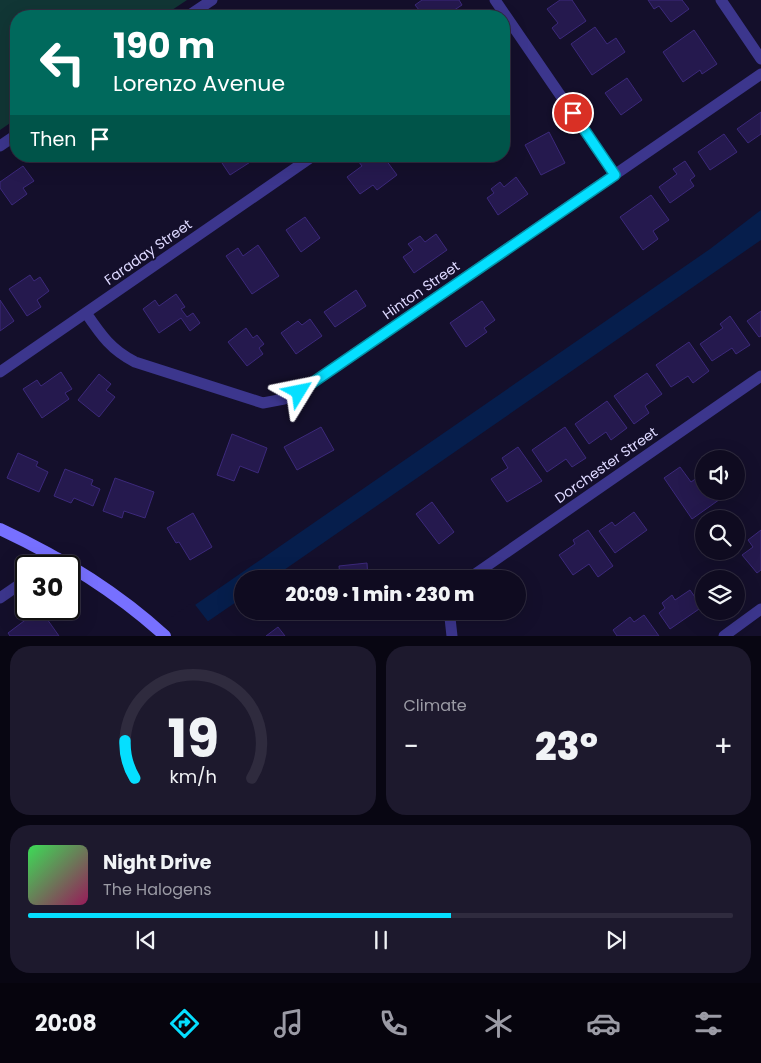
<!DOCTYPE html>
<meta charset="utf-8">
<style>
body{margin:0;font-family:Poppins,sans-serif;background:#1d192d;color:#f1f3f6;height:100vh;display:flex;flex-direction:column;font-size:19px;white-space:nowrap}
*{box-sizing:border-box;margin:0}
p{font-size:16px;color:#9b9ba5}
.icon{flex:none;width:28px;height:28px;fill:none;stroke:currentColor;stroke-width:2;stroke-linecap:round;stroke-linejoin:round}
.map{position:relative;height:636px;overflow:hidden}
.side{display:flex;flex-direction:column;gap:10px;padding:10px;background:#080612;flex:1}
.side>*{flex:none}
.hud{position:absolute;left:10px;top:10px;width:500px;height:152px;border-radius:20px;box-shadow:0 5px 20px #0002,0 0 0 1px #2f2b3e;background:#00695c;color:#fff;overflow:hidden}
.controls{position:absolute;left:695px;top:450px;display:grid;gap:10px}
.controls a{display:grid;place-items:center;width:50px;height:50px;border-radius:50%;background:#0f0b20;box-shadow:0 5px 20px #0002,0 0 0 1px #2f2b3e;font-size:25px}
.speed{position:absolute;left:15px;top:555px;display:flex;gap:10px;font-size:25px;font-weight:700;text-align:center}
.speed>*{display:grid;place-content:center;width:65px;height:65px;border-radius:50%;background:#0f0b20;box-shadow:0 5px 20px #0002,0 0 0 1px #2f2b3e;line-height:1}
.speed .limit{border:2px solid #111;border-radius:8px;background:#fff;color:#111}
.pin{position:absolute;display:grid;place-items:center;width:42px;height:42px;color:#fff;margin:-21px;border:2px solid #fff;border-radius:50%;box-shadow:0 1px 5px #0007}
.me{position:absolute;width:55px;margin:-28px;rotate:55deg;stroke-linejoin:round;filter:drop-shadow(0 0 4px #0008)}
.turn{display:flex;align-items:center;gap:18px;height:105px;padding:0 20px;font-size:22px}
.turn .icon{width:65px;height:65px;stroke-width:2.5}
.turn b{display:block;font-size:35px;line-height:42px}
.then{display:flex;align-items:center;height:48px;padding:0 20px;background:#0003;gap:10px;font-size:19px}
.big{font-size:38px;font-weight:800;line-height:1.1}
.side .widget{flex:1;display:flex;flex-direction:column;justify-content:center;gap:8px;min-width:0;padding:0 18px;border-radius:20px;background:#1d192d}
.side .dial{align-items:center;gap:0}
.dial svg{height:130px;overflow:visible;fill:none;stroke:#2f2b3e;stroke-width:7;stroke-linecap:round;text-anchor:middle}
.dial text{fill:#f1f3f6;stroke:none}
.song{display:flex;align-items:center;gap:15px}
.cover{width:60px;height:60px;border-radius:8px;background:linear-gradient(135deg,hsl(130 70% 55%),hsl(330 70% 35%))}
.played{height:5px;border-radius:2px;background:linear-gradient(90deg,#05dfff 60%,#2f2b3e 60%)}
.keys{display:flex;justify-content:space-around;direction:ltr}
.heat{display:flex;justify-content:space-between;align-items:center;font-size:28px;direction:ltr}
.side .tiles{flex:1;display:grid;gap:10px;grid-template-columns:1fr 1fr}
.widget:last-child{grid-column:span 2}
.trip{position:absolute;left:234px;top:570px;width:292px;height:50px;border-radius:25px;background:#0f0b20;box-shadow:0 5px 20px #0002,0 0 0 1px #2f2b3e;font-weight:800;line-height:50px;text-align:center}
.dock{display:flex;height:80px;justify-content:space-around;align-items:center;background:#06040d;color:#9b9ba5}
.dock .icon{width:35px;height:35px}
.dock .on{color:#05dfff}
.dock b{font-size:22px;color:#f1f3f6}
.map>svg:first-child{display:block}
.green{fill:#113635}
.water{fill:#061e4c}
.pier{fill:#140f2b}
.building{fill:#25194e;stroke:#3c297b}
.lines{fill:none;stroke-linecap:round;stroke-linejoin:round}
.street{stroke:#3c368d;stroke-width:11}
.secondary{stroke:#7770ff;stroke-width:12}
.route-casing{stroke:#0391a6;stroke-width:12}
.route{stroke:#05dfff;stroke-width:9}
.labels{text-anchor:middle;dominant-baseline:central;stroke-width:4;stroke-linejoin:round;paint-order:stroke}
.street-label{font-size:14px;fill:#ded9ff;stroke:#140f2b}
</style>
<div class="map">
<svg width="761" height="636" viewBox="0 0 761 636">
<rect width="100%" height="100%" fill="#140f2b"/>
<path class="green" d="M0,0H187L163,16H16V119L0,130Z"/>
<path class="water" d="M761,210V240L271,579H242V598L188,635L148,636L166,625L710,249Z"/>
<path class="pier" d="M193,602L210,624L192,636H145Z"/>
<path class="building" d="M422,0H459L462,5L445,16H424L415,5Z
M560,0H572L586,21L560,39L552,28L558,23L547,9Z
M648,0H682L689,9L671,22L659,6L654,9Z
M595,27L607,44L616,38L625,52L592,75L571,44Z
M694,30L717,64L702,74L700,70L683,82L663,52Z
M627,78L642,100L621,115L605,93Z
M761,112V134L748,143L737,129Z
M549,132L565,163L541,175L525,145Z
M724,134L737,152L710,170L698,152Z
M226,156H254L255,159L230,175L220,160Z
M364,156H383L397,175L377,190L373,185L360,194L347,177L362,166L358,161Z
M685,161L695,176L690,180L694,186L670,203L659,187L677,174L673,169Z
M23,166L34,181L23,188L27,194L12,205L0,188V182Z
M516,177L528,194L498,215L487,198L494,193L491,189L500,182L504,187Z
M651,195L669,220L653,231L658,239L643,250L620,217Z
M305,217L320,238L301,252L286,230Z
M436,234L447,250L414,273L403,257L413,250L408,244L420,236L425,242Z
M258,245L279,276L252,294L226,256L238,248L243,256Z
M30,275L34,281L40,277L49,291L37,300L41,307L27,316L9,289Z
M356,290L366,306L335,327L324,312Z
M176,294L185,307L181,309L187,317L193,313L200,323L190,331L181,318L159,333L143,309L155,300L159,306Z
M0,300L14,321L0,331Z
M482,301L495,320L484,328L487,332L466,347L450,323Z
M761,311V336L759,337L747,321Z
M730,316L750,345L736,354L732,348L712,361L700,344L723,328L720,324Z
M310,319L322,336L296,354L281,333L298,321L302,325Z
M246,328L253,338L257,335L264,344L259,348L263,354L247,366L228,342Z
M689,342L709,371L693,383L688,376L671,387L656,365Z
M61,372L72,389L65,393L69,399L42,418L23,389L37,380L41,386Z
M647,373L662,394L645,406L649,413L634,424L614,396Z
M99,374L111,384L106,390L115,397L99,417L78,400Z
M607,401L627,428L611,440L606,432L589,444L575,424Z
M321,427L334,450L297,470L284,447Z
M565,427L586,458L572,467L566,459L547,472L532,450Z
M232,434L267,448L258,473L240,466L234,481L217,475Z
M518,447L542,481L507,502L491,479L508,468L502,458Z
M18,453L38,462L36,466L48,472L39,492L7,478Z
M680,467L691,482L704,473V491H719L723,497L692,519L664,478Z
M65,469L93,480L91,485L100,489L93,506L74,498L71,503L54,496Z
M115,478L154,492L145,518L124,511L122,518L103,511Z
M432,502L454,532L439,544L416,514Z
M634,512L647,530L615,553L599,531L612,522L615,526Z
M193,513L212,547L190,560L179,542L176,543L167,528Z
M588,530L613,566L598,577L589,564L573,575L559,555L575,544L573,540Z
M761,530V570L757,573L742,555L753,547L748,540Z
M367,563L368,579H335L340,577L339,566Z
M690,590L702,607L670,629L659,613L665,608L662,603L672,595L675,600Z
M40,609L59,636H10L8,633Z
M644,615L659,636H617L613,630L630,617L634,622Z
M278,627L285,636H266Z"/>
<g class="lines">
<path class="street" d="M495,0L615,175
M721,0L761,59
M188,16L212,0
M0,146L16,135
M86,313C101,335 111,350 135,362L263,403L284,399L299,392L761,74
M0,372L313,156
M46,566L58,558
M468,579L761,376
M0,598L26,580
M451,611L450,618L452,636
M724,636L761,609"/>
<path class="secondary" d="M0,529C60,557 116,591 165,636"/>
</g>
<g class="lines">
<defs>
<path id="route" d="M299,392L615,175L573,113"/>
</defs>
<use href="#route" class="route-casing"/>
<use href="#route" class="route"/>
</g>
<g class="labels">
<g class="street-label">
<text transform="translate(148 252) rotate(-35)">Faraday Street</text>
<text transform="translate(421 290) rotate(-35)">Hinton Street</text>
<text transform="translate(606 465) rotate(-35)">Dorchester Street</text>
</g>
</g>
</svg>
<div class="controls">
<a><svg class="icon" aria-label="sound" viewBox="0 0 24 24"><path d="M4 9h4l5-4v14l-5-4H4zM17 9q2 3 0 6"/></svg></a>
<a><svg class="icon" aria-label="search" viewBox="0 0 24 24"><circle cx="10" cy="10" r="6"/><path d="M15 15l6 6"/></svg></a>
<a><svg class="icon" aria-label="layers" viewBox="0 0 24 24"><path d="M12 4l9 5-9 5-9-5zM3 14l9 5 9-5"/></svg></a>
</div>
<div class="speed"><div class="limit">30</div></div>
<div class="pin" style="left:573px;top:113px;background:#d93025"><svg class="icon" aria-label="arrive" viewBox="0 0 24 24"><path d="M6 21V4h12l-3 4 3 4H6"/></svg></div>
<svg class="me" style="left:299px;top:392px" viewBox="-20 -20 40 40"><path d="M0-17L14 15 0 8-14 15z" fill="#05dfff" stroke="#fff" stroke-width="4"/></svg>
<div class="trip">20:09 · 1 min · 230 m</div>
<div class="hud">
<div class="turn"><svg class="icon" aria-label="left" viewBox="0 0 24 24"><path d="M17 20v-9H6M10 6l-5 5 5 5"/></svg><div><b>190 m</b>Lorenzo Avenue</div></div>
<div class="then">Then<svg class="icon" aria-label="arrive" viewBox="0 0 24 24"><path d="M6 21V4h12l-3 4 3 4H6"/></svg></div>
</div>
</div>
<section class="side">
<div class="tiles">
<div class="widget dial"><svg viewBox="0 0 100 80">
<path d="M14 69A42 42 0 1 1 86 69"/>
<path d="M14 69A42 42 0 0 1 8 46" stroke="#05dfff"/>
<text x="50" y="56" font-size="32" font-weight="700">19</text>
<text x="50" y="72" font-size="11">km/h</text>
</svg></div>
<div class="widget"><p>Climate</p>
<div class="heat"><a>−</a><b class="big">23°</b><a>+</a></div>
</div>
<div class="widget">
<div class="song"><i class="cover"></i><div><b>Night Drive</b><p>The Halogens</p></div></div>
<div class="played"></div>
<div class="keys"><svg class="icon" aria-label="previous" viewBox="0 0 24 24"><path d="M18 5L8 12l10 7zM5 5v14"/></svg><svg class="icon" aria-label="pause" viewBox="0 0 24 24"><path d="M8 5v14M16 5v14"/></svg><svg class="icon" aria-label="next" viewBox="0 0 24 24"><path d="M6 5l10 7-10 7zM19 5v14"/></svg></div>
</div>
</div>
</section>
<nav class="dock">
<b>20:08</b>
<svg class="icon on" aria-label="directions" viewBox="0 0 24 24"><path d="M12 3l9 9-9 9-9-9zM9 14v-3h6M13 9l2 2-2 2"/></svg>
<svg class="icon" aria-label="music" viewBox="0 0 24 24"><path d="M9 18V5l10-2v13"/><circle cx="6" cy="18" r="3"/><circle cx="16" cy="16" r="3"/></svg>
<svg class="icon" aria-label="phone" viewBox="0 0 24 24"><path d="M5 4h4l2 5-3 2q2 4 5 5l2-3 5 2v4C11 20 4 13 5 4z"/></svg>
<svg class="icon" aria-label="climate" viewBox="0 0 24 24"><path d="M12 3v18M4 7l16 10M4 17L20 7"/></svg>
<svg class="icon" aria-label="car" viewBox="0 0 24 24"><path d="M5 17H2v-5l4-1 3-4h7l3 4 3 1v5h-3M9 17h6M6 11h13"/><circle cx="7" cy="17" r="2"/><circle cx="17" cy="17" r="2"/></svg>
<svg class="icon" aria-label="filters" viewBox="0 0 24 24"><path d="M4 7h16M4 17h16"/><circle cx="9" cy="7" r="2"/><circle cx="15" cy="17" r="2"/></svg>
</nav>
